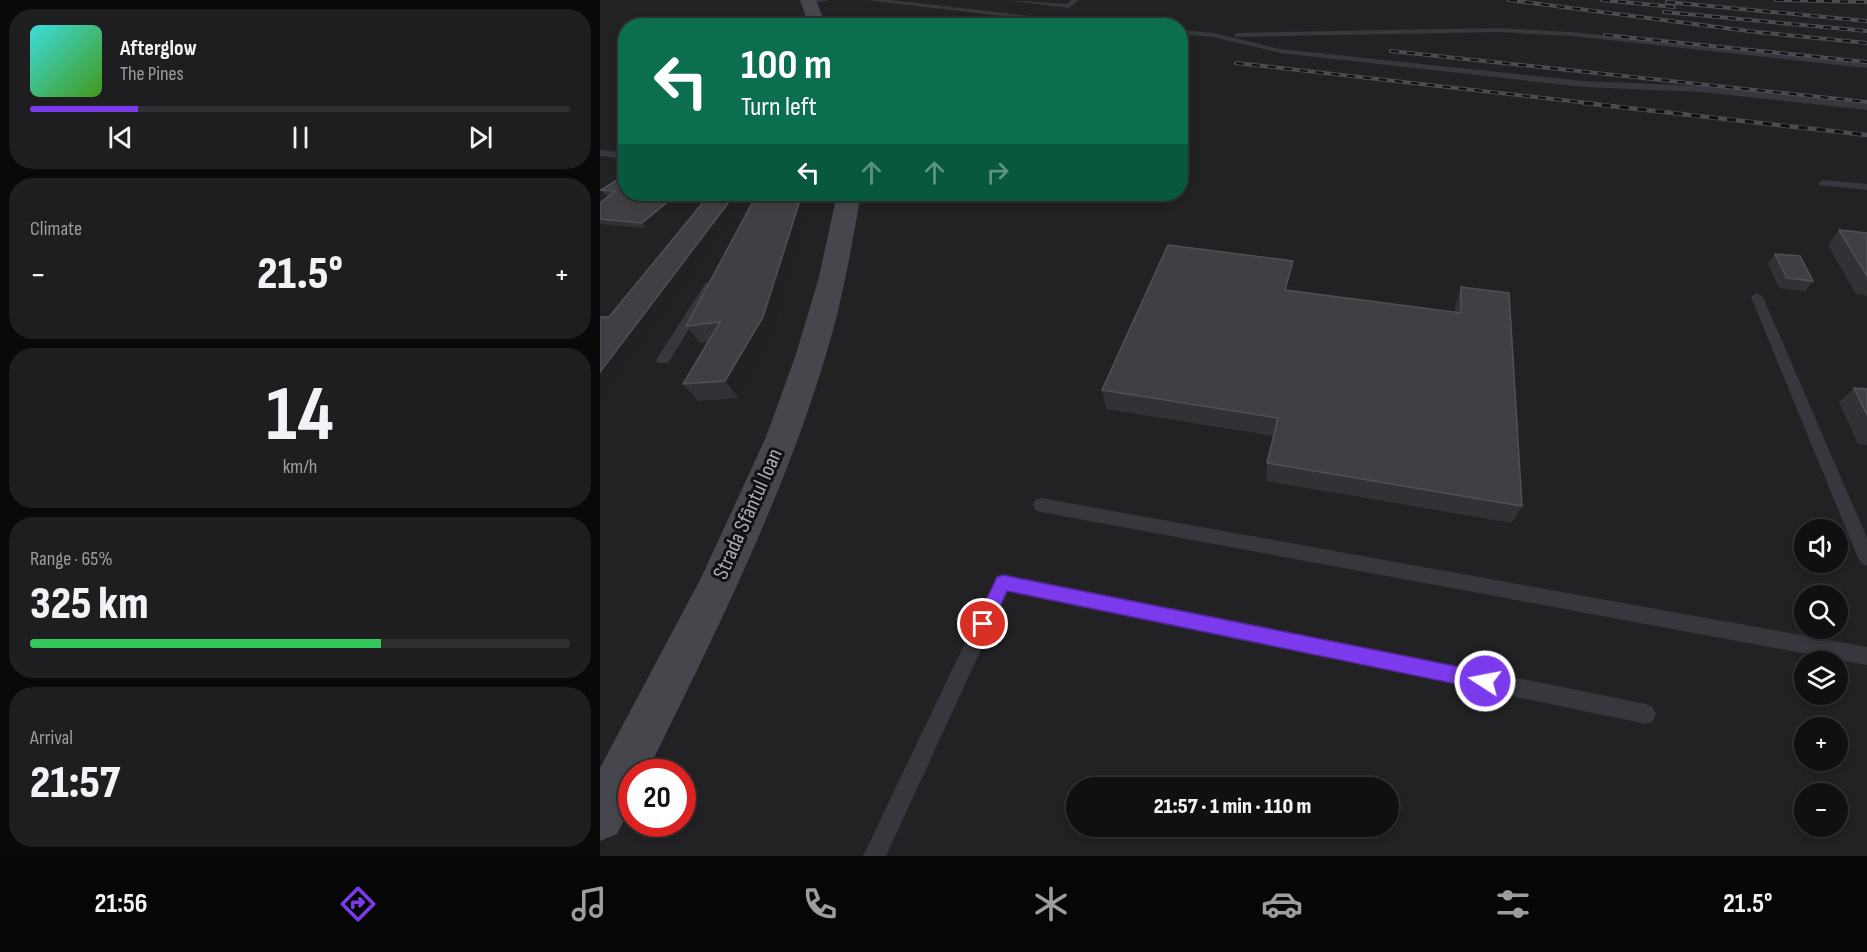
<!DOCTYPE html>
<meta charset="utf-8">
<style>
body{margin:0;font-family:"Sofia Sans Condensed",sans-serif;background:#1e1e20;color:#f1f3f6;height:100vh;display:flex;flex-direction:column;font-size:22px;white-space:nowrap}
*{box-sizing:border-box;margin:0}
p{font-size:20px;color:#9c9d9f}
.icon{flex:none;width:33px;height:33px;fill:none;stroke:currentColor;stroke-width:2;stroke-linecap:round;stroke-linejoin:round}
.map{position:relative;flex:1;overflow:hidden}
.side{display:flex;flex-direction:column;gap:9px;padding:9px;background:#09090a;width:600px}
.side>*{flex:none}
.guide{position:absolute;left:18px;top:18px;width:570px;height:183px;border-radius:24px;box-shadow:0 3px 9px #0003,0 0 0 2px #303032;background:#0b6e4f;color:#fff;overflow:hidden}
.fabs{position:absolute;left:1194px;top:519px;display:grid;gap:12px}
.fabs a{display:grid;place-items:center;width:54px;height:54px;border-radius:50%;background:#101012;box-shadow:0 3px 9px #0003,0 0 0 2px #303032;font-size:30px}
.speed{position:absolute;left:18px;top:759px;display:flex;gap:12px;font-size:30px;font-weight:700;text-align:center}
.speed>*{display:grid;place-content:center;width:78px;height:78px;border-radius:50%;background:#101012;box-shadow:0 3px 9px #0003,0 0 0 2px #303032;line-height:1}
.speed .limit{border:9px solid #d22;background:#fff;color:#111}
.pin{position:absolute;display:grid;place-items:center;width:51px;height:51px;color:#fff;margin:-26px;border:3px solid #fff;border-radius:50%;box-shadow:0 2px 6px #0007}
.me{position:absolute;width:66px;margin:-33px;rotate:281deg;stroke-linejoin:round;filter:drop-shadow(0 0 4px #0008)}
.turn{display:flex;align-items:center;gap:21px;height:126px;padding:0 24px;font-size:27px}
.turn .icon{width:78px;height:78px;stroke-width:2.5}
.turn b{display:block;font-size:42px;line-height:51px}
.lanes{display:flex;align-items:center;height:57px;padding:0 24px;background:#0003;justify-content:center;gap:30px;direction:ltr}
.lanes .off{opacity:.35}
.big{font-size:45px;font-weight:800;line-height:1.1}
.side .card{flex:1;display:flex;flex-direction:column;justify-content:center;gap:9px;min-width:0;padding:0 21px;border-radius:24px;background:#1e1e20}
.side .dial{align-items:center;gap:0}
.dial b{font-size:78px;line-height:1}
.song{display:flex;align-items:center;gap:18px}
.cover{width:72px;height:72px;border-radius:9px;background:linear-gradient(135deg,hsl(180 70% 55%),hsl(100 70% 35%))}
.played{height:6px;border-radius:3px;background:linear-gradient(90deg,#7c3aed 20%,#303032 20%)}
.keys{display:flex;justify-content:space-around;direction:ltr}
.heat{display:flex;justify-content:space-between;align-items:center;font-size:33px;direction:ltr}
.charge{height:9px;border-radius:4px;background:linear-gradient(90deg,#34c759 65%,#303032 0)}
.trip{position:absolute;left:466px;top:777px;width:333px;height:60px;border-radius:30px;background:#101012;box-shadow:0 3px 9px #0003,0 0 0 2px #303032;font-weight:800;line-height:60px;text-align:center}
.tabs{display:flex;height:96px;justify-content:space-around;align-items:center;background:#060607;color:#9c9d9f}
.tabs .icon{width:42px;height:42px}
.tabs .on{color:#7c3aed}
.tabs b{font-size:27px;color:#f1f3f6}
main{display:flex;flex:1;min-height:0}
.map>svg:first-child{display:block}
.built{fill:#222225;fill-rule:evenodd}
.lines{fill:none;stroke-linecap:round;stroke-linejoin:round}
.service{fill:#37383d;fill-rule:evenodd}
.secondary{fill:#45474d;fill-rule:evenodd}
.rail-far1-casing{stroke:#4a4c52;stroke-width:4}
.rail-casing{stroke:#4a4c52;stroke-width:4.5}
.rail-far1{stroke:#111113;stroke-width:2;stroke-dasharray:8;stroke-linecap:butt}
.rail{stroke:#111113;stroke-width:3;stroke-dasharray:9;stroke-linecap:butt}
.wall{fill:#323236}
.shaded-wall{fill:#212124}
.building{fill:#3f3f44;stroke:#4f5156;stroke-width:1.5}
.route{fill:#7c3aed;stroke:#51269a;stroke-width:1.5}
.labels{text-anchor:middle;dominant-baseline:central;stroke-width:6;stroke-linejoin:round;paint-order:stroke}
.street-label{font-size:22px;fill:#a8adb8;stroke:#111113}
</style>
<main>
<section class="side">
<div class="card">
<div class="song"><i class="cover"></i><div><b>Afterglow</b><p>The Pines</p></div></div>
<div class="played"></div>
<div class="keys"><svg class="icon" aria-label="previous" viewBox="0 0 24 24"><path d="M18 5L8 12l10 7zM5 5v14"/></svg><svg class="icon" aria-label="pause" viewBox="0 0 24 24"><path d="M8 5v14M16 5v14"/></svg><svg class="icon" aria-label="next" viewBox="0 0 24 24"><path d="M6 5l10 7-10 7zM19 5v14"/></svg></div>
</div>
<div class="card"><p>Climate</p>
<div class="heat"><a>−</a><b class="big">21.5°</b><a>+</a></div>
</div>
<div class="card dial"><b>14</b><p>km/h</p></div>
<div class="card"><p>Range · 65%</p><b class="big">325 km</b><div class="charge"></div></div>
<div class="card"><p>Arrival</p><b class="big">21:57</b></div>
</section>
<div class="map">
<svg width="1267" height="856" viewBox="0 0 1267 856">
<rect width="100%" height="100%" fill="#161618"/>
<path class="built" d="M0,0H1267V856H0ZM26,26H580V194H26ZM1204,530H1238V562H1204ZM1204,596H1238V628H1204ZM1204,662H1238V694H1204ZM1204,728H1238V760H1204ZM32,772H82V824H32ZM477,788H789V826H477ZM1204,794H1238V826H1204Z"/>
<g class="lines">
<path class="service" d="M208,0H230L209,4L205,2Z
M265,0H290L521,26H490Z
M404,0L467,4L471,0H479L469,8Z
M898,28L971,32L1267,62V68L971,36L898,32L637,37L633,35L637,33Z
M580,30L613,33L680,49L983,81L1101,86L1267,104V110L1101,92L983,87L680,53L613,37L580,34Z
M0,150L26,153V159L0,156Z
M1223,180L1267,184V190L1219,185L1218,183Z
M109,283L115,287L68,363H58L56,360L58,357L105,284Z
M1157,293L1163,297L1267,538V566L1261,563L1258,558L1151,297Z
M441,498L1267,647V665L441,512L435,510L433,505L435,500Z
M403,574L1046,704L1053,707L1056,714L1053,721L1046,724L408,591L286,856H263L397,576Z"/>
<path class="secondary" d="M200,0H216L226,26H209Z
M237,194H261C251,249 242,304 225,358C183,497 118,628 54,758L47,772H32V805L17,834L0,841V768L101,578L166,437L195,357L219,277Z"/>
<defs>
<path id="rail-far1" d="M909,0L1156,32L1267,43
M1002,0L1074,7
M1176,0L1267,2
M1067,2L1267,21
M1064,12L1267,31
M1005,35L1267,62
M791,51L1267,102
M636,63L997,104"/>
<path id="rail" d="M984,103L1267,135"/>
</defs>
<use href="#rail-far1" class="rail-far1-casing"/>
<use href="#rail" class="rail-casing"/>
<use href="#rail-far1" class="rail-far1"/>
<use href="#rail" class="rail"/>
</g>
<path class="wall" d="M26,174V194H86L46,228L0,224V203L10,195H5L1,190Z
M213,202L174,334L139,398L98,401L83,384L108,342L100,343L86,326Z
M1239,230L1267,233V296L1256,294L1228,245Z
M1175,254L1213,281L1205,291L1179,288L1168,264Z
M693,261L691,280L689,290L855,313V306L861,287L922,506L912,523L666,481L667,463L674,436L506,409L502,390Z
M1254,388L1267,389V445L1258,444L1239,402Z"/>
<path class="shaded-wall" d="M77,194H86L46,228L42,223Z
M135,194H151L0,400V372Z
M202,194H209L213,202L174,334L139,398L125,381Z
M693,261L691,280L684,309L685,290Z"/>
<path class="building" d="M26,174V194H77L42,223L0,219V203L15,191L1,190Z
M110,194H135L0,372V317H9Z
M157,194H202L163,317L125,381L83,384L120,322L86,326Z
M1239,230L1267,233V276Z
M568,245L693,261L685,290L861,313V287L909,293L922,506L667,463L678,418L502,390Z
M1175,254L1200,256L1213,281L1187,278Z
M1254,388L1267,389V415Z"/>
<path class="route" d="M403,575L885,672L891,675L894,681L891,687L885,690L407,591L389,630L383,632L377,630L375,624L377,619L397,577Z"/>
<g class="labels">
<g class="street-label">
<text transform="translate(148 514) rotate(-66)">Strada Sfântul Ioan</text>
</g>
</g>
</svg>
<div class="fabs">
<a><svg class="icon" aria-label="sound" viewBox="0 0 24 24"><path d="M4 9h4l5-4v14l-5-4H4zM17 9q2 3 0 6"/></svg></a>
<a><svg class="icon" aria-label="search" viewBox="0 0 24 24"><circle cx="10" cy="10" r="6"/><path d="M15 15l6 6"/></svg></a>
<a><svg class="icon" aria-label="layers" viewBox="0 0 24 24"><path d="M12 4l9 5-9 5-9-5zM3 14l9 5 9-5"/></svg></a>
<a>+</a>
<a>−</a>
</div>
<div class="speed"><div class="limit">20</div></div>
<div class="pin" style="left:383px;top:624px;background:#d93025"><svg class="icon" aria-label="arrive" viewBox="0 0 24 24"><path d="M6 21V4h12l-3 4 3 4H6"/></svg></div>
<svg class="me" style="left:885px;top:681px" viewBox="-20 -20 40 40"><circle r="17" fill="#7c3aed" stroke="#fff" stroke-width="3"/><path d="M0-11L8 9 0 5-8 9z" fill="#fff"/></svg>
<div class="trip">21:57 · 1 min · 110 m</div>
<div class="guide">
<div class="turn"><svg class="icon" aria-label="left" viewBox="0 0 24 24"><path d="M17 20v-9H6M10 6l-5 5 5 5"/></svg><div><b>100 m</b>Turn left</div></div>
<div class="lanes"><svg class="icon" aria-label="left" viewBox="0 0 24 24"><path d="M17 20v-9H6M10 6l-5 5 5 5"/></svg><svg class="icon off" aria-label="ahead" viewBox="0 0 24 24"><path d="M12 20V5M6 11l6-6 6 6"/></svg><svg class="icon off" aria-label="ahead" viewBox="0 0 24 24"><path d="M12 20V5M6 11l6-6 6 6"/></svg><svg class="icon off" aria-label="right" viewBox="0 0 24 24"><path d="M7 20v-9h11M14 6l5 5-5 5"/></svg></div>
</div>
</div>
</main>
<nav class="tabs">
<b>21:56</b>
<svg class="icon on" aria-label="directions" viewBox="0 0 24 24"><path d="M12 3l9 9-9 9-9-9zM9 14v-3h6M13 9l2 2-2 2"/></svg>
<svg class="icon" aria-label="music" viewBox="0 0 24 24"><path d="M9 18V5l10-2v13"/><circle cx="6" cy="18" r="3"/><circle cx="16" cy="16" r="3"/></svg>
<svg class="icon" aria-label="phone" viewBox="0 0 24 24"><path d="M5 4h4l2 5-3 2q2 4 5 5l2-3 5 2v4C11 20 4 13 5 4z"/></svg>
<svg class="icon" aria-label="climate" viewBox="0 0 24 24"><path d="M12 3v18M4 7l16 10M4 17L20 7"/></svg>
<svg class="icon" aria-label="car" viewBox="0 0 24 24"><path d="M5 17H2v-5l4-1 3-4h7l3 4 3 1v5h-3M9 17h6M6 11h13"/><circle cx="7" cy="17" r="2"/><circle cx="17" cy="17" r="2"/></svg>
<svg class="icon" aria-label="filters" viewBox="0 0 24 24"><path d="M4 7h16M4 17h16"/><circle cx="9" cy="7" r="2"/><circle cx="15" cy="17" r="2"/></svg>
<b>21.5°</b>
</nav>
